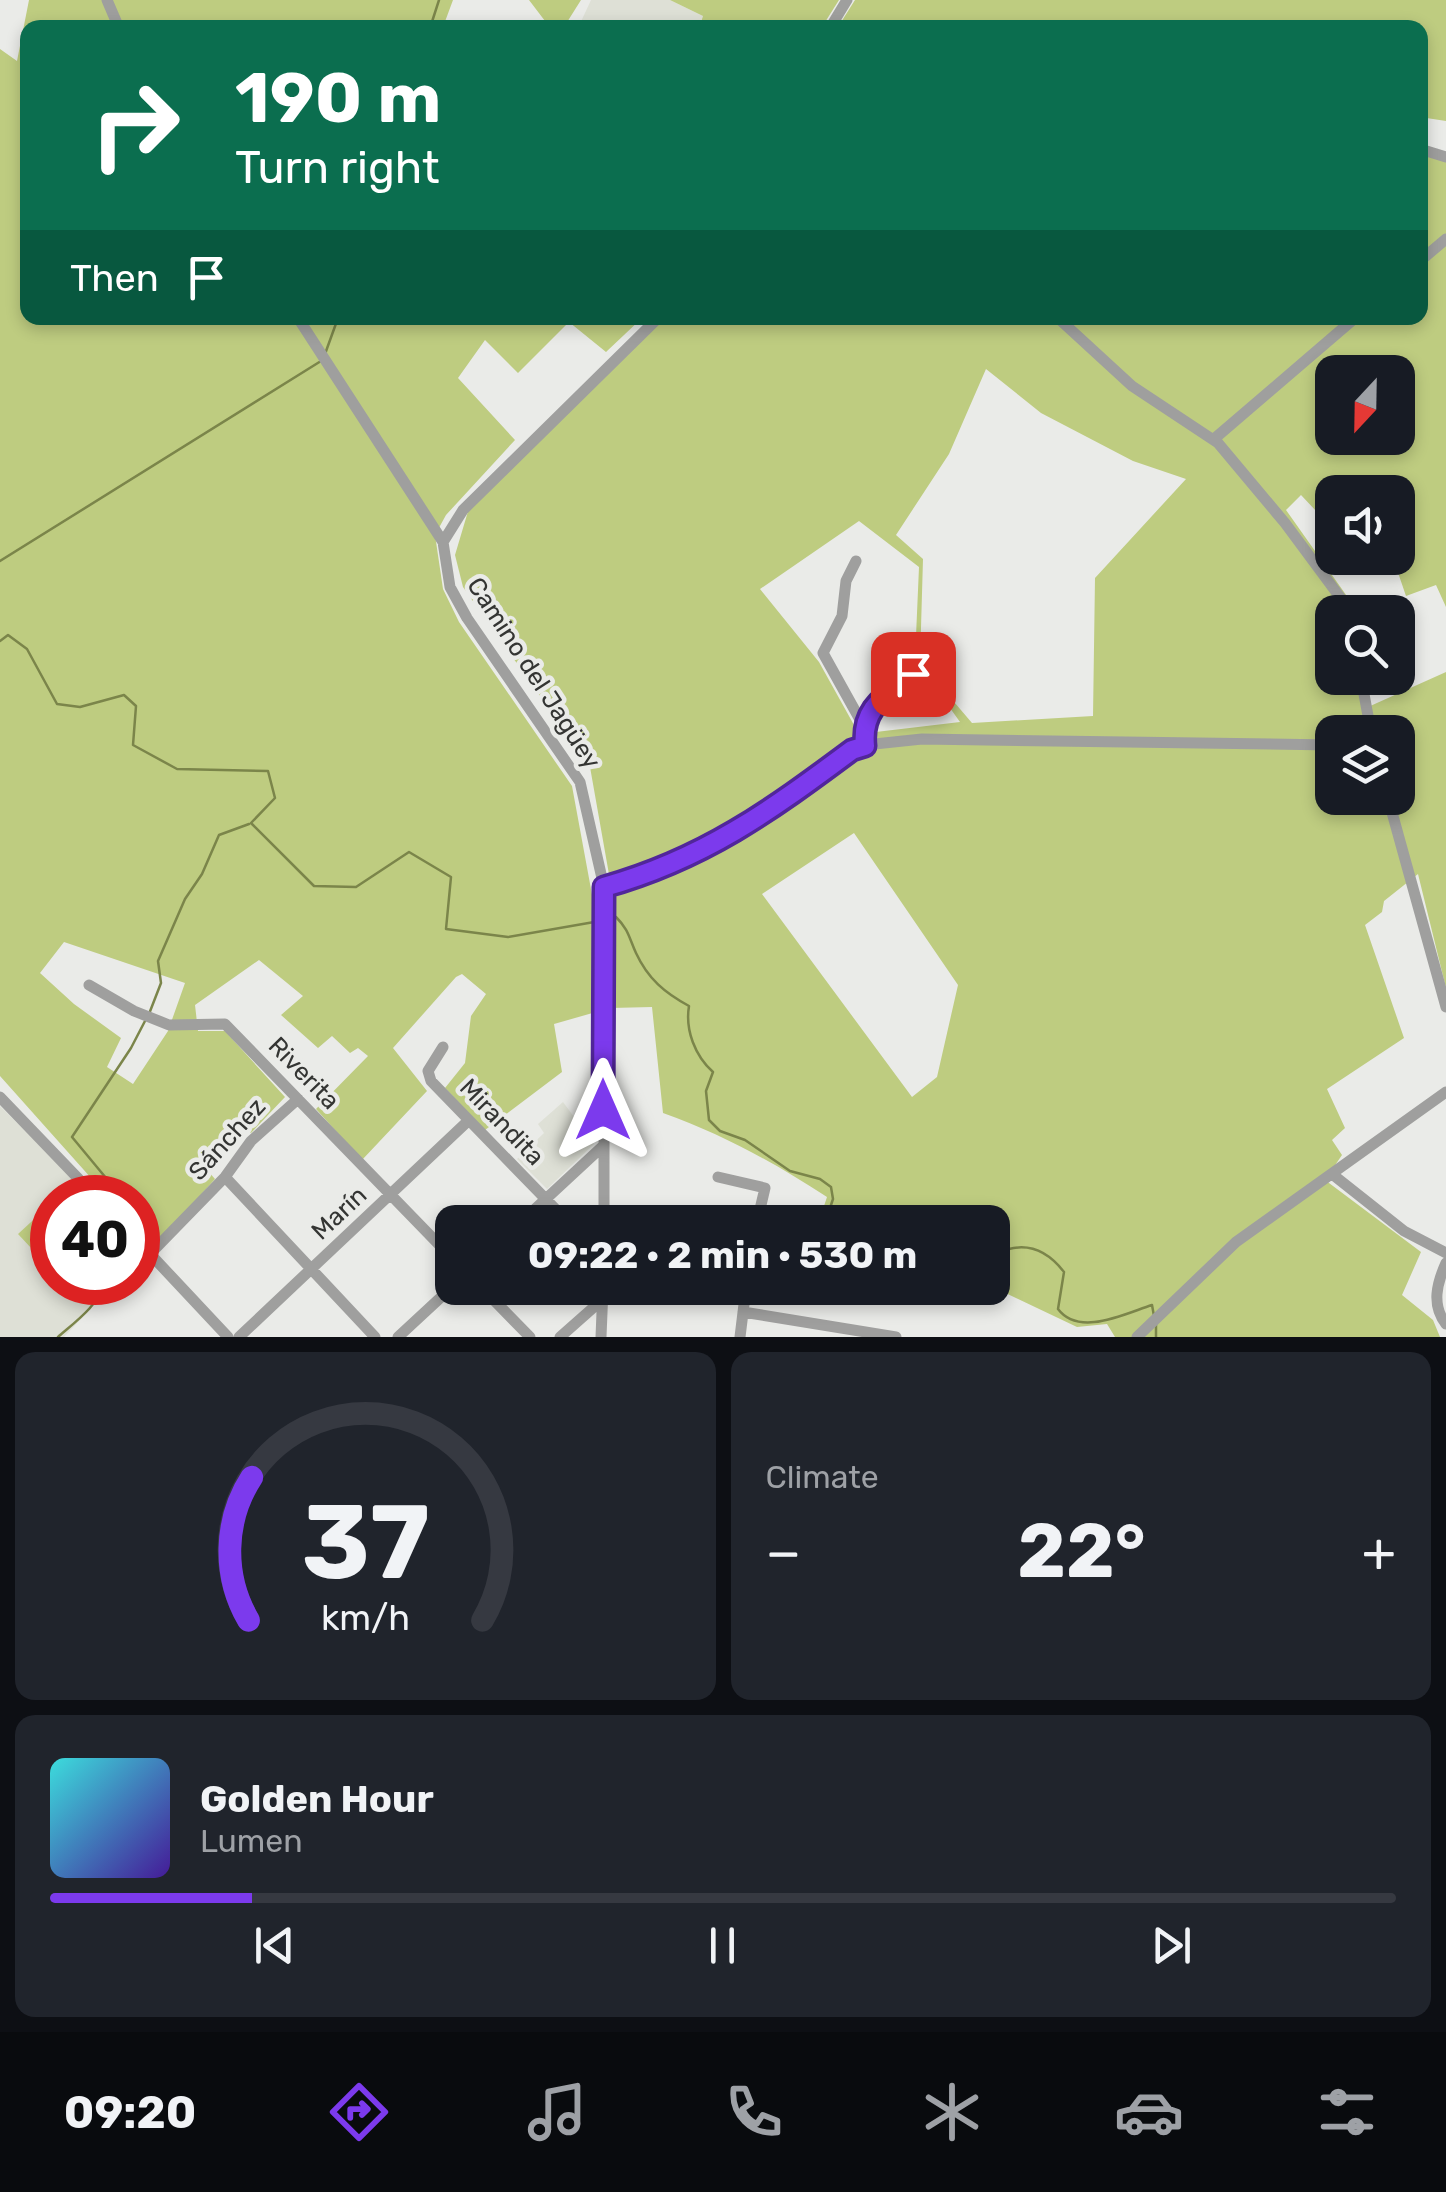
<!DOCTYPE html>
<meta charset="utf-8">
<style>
body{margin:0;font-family:Rubik,sans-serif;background:#20242c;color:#f1f3f6;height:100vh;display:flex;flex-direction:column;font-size:38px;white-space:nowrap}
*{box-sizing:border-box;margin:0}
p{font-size:32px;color:#9ea1a6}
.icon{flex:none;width:55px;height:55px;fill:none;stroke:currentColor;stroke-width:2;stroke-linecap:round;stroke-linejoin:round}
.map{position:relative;height:1337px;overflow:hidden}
.panel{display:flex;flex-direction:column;gap:15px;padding:15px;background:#0d0f14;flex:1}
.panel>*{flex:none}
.banner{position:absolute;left:20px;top:20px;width:1408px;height:305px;border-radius:20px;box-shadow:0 5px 15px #0003;background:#0b6e4f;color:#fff;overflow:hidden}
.needle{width:65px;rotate:202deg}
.tools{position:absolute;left:1315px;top:355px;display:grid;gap:20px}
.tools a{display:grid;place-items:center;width:100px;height:100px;border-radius:20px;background:#171b24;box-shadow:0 5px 15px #0003;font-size:50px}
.speed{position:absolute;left:30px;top:1175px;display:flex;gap:20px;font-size:50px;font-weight:700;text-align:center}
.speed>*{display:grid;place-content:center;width:130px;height:130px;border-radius:50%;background:#171b24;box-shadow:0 5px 15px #0003;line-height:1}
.speed .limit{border:15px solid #d22;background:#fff;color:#111}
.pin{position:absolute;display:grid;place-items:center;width:85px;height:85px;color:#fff;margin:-42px;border-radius:20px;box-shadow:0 5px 15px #0006}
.me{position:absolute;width:110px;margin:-55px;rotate:0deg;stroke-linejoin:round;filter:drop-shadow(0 0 8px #0008)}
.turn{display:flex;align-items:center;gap:35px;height:210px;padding:0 50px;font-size:45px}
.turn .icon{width:130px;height:130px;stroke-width:2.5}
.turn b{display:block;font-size:70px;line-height:85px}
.then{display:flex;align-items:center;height:95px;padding:0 50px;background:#0003;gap:20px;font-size:38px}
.big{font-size:75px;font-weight:700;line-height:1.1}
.panel .tile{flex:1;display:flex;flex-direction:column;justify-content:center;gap:15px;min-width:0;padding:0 35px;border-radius:20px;background:#20242c}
.panel .dial{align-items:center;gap:0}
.dial svg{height:260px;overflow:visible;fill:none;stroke:#363941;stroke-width:7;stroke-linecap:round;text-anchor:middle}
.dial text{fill:#f1f3f6;stroke:none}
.song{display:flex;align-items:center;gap:30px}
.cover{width:120px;height:120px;border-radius:15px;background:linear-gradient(135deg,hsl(180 70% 55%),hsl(260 70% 35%))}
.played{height:10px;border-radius:5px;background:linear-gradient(90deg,#7c3aed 15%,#363941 15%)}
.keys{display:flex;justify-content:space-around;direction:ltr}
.heat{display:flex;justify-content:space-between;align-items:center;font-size:55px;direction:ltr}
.panel .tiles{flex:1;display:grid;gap:15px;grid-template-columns:1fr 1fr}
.tile:last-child{grid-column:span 2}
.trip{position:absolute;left:435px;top:1205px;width:575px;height:100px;border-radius:20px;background:#171b24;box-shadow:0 5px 15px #0003;font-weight:700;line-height:100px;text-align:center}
.dock{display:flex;height:160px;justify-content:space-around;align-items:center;background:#090b0e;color:#9ea1a6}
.dock .icon{width:70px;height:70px}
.dock .selected{color:#7c3aed}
.dock b{font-size:45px;color:#f1f3f6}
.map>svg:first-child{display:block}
.built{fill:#dee0d6}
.green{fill:#becc80;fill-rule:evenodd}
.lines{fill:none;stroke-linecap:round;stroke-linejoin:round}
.stream{stroke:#7b854a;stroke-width:2.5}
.minor{stroke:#9f9f9e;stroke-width:11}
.route-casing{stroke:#51269a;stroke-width:25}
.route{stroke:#7c3aed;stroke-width:18}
.labels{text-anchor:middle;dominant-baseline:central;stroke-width:9;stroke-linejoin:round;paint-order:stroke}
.street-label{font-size:25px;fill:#343533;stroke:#eaebe8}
</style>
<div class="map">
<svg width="1446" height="1337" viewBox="0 0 1446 1337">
<rect width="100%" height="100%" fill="#eaebe8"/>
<path class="built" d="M591,0H670L703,16L699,27L578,28Z
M563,1102L594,1144L547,1189L517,1159L544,1133L538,1124Z
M0,1106L92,1197L52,1198V1282L115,1283L64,1337H0Z"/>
<path class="green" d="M29,0H453L443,27L28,28V318H642L606,352L569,322L518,373L485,340L458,378L515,440L446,515L435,535L443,589L459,622L572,786L593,900L596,1012L554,1024L562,1072L485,1130L445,1088L465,1063L471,1016L486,994L462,974L456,977L393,1048L427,1091L362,1160L316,1109L368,1056L358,1048L350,1053L332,1036L318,1048L281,1015L303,996L259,960L195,1005L198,1031H225L285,1097L251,1133L233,1121L201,1163L215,1179L153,1248L138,1231V1198L108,1197L0,1076V49L17,61ZM64,942L185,983L168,1031L133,1084L107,1067L121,1038L74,1004L40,973Z
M529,0H581L564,27L538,28L545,21Z
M670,0H839L822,27L699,28L703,16Z
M855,0H1446V121L1420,117V28L838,27Z
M1420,152L1446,161V607L1436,585L1406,596L1393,558H1398V492H1332V528L1301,495L1286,510L1356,609V612H1332V678H1365L1368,707L1446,672V988L1418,874L1384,901L1382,912L1365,925L1404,1038L1327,1089L1345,1128L1332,1140L1342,1155L1325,1180L1421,1252L1402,1295L1433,1320L1440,1337H1115L1107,1324L1077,1327L993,1287L992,1222H837L821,1215L827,1197C773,1162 724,1135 663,1113L652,1007L611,1008L610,880L590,767L463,587L455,555L469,508L665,318H1420ZM986,369L1041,413L1133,461L1186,479L1095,578L1093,716L972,723L920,662L923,559L896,535L949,454ZM1332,372H1398V438H1332ZM859,521L919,567L915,659L960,722L859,734L819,662L760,589ZM1332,732H1398V798H1332ZM854,833L958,985L937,1077L912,1097L762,894Z
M43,1211L52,1221V1229L32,1249L18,1234Z"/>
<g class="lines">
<path class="stream" d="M430,28L439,0
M325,354L338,318
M0,561L321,361
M0,641L8,635L27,649L57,704L80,707L124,695L136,706L133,745L177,769L268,771L275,798L251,823L314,886L356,887L409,852L451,877L446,929L508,937L600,921
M607,919L616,917C629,930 629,938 636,953C648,979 665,993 689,1006C685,1030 695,1056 713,1072L706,1091L709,1120L720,1131L745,1140L790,1171L820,1179L831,1187L833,1199L830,1208L842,1216L917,1222
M149,1014L161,983L158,961L185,899L202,874L219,835L249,824
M112,1198L111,1184L72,1137L131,1048L145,1021
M992,1238L1009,1249C1032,1243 1050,1254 1064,1272L1058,1309C1079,1337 1124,1314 1152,1305L1154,1316
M1156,1323V1337
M58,1337C75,1322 99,1305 105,1282"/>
<path class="minor" d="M107,0L119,28
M830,28L847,0
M1420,149L1446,157
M1420,261L1446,239
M298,318L443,542L450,587L467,618L580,782L604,887V1222
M1058,318L1132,386L1218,443L1285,523L1351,612
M1214,439L1355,318
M443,542L463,510L658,318
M856,561L846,581L842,616L823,653L863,725L865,745
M1361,678L1371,732
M863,725L871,711L918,666
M1388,798L1446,1007
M604,887C704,859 769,811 852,751L865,745L922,739L1332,745
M89,985L134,1011L169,1025L225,1024L452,1258
M443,1047L428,1071L431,1081L568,1222
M0,1097L97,1198
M1332,1174L1404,1231L1446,1253
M225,1177L375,1337
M718,1177L765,1188L757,1222
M521,1222L603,1146
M138,1241L228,1337
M150,1254L225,1177L251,1141L298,1099
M1446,1263C1437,1283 1431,1305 1446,1324
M482,1288L530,1337
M743,1312L896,1337
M239,1337L468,1121
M398,1337L452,1287
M560,1337L603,1299
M601,1337L603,1288
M740,1337L746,1288
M1137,1337L1236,1242L1446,1092"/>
</g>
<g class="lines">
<defs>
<path id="route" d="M603,1110L604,887C704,859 770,811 852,750L865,746C861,707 886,696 913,674"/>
</defs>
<use href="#route" class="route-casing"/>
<use href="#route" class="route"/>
</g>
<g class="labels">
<g class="street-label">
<text transform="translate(534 673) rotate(57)">Camino del Jagüey</text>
<text transform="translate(304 1073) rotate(46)">Riverita</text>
<text transform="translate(502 1122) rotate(46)">Mirandita</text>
<text transform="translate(227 1139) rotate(-48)">Sánchez</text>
<text transform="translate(339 1213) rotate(-43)">Marín</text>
</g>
</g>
</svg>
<div class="tools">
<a><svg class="needle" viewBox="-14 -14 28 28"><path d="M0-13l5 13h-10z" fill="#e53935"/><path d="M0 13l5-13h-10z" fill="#9ea1a6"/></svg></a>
<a><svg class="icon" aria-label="sound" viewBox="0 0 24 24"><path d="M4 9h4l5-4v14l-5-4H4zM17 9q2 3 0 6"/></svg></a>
<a><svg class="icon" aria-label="search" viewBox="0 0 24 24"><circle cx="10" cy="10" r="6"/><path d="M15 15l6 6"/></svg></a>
<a><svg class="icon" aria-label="layers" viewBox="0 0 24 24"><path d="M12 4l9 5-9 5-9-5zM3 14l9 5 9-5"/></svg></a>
</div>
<div class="speed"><div class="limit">40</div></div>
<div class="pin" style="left:913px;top:674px;background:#d93025"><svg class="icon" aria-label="arrive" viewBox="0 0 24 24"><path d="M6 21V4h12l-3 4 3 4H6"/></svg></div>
<svg class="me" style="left:603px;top:1110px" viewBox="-20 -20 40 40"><path d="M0-17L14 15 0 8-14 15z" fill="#7c3aed" stroke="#fff" stroke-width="4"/></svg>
<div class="trip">09:22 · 2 min · 530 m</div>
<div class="banner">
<div class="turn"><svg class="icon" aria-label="right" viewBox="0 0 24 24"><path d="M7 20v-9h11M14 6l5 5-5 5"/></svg><div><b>190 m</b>Turn right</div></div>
<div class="then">Then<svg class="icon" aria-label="arrive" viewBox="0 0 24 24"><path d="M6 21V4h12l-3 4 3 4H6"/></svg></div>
</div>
</div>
<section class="panel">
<div class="tiles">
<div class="tile dial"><svg viewBox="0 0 100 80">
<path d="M14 69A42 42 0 1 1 86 69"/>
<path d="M14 69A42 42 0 0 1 15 25" stroke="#7c3aed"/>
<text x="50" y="56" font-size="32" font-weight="700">37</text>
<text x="50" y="72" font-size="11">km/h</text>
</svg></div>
<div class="tile"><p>Climate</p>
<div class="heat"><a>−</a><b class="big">22°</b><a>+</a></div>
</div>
<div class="tile">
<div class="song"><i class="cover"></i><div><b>Golden Hour</b><p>Lumen</p></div></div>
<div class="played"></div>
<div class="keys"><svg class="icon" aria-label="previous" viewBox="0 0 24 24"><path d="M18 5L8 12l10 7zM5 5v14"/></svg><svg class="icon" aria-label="pause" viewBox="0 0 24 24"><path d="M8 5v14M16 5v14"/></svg><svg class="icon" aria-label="next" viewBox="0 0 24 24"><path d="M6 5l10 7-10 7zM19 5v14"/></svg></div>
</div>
</div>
</section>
<nav class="dock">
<b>09:20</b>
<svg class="icon selected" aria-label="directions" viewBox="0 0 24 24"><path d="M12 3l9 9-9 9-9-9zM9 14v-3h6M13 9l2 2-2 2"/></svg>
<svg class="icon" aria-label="music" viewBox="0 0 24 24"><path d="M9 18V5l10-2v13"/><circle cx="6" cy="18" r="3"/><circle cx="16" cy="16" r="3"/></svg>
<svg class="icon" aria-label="phone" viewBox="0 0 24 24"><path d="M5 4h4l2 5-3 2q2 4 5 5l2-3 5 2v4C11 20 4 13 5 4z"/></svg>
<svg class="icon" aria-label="climate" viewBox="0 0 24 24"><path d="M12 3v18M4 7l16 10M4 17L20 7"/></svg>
<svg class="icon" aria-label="car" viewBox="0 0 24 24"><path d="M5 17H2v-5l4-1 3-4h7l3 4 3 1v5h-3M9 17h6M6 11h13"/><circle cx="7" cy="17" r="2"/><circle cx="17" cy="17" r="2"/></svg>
<svg class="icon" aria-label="filters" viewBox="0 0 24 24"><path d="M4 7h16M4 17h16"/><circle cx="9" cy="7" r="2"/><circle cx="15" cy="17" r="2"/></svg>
</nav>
